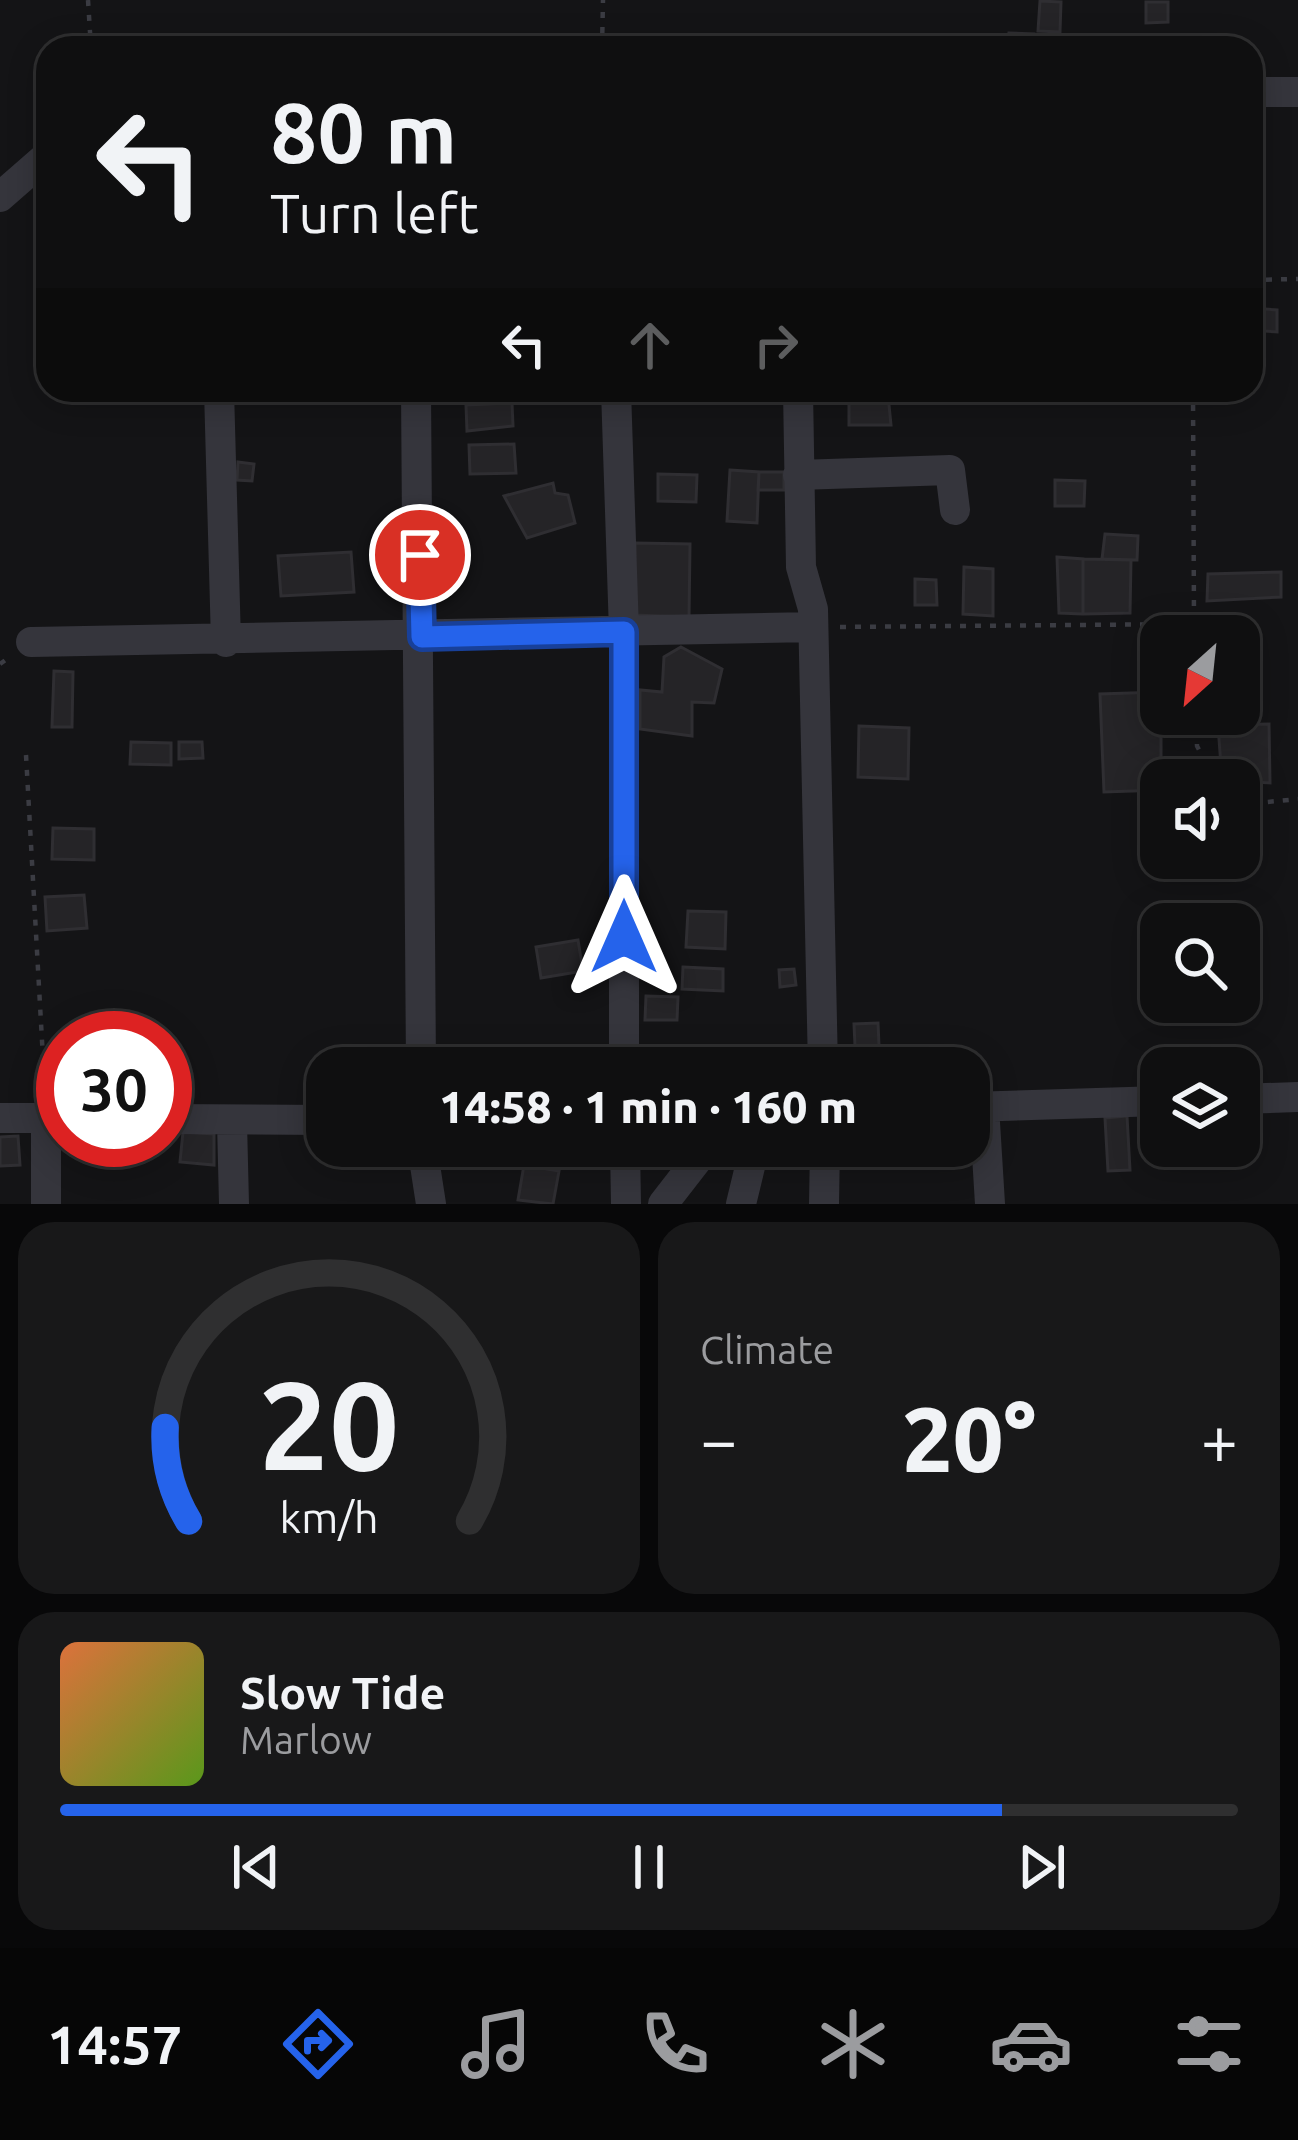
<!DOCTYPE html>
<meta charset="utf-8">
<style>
body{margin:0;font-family:Ubuntu,sans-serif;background:#181819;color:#f1f3f6;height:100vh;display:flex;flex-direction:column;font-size:45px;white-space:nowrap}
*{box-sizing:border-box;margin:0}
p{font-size:39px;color:#9b9c9f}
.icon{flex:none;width:66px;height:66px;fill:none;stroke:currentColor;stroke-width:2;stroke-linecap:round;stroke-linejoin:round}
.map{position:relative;height:1204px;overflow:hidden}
.side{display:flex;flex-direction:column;gap:18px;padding:18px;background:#080809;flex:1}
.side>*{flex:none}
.hud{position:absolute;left:36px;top:36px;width:1227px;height:366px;border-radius:36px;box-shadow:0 6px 30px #0003,0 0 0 3px #2f2f30;background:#0f0f10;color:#f1f3f6;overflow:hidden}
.needle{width:78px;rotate:207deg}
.buttons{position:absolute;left:1140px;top:615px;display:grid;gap:24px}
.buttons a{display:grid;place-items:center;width:120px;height:120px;border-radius:24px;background:#0f0f10;box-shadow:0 6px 30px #0003,0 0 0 3px #2f2f30;font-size:60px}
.speed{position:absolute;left:36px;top:1011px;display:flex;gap:24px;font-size:60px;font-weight:700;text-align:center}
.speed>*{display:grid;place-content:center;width:156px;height:156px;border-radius:50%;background:#0f0f10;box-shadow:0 6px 30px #0003,0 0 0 3px #2f2f30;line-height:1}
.speed .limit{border:18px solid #d22;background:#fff;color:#111}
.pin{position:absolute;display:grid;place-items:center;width:102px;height:102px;color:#fff;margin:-51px;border:6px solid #fff;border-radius:50%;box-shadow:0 3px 12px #0007}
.me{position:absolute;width:132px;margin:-66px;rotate:0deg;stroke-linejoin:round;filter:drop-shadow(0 0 9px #0008)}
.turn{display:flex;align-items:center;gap:42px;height:252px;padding:0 36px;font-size:54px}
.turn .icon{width:156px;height:156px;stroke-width:2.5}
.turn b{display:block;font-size:84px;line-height:102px}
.lanes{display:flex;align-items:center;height:114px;padding:0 36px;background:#0003;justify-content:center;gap:60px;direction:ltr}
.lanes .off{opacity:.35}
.big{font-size:90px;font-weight:800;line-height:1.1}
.side .card{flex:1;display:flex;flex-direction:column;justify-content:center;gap:18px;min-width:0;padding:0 42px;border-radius:36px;background:#181819}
.side .dial{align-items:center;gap:0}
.dial svg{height:312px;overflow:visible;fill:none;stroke:#2f2f30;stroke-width:7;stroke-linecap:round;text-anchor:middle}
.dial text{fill:#f1f3f6;stroke:none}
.song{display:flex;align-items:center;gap:36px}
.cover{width:144px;height:144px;border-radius:18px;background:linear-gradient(135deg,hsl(20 70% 55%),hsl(90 70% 35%))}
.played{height:12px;border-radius:6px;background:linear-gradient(90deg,#2563eb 80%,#2f2f30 80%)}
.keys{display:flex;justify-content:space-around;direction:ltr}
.heat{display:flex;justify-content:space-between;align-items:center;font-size:66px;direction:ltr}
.side .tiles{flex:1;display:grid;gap:18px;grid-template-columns:1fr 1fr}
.card:last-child{grid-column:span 2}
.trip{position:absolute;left:306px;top:1047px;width:684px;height:120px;border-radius:36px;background:#0f0f10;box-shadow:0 6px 30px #0003,0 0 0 3px #2f2f30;font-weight:800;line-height:120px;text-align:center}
.menu{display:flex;height:192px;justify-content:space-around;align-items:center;background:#060606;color:#9b9c9f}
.menu .icon{width:84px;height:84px}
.menu .selected{color:#2563eb}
.menu b{font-size:54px;color:#f1f3f6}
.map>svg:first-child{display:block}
.building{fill:#252427;stroke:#2f2e32;stroke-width:3}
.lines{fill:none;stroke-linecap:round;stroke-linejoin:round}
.path{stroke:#3b3c43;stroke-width:4.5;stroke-dasharray:6 9;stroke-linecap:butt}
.minor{stroke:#35353c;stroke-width:30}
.route-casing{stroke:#184099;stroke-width:30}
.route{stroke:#2563eb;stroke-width:21}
</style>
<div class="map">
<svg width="1298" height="1204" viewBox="0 0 1298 1204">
<rect width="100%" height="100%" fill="#141416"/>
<path class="building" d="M1040,1L1061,2L1060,32L1038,31Z
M1146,2H1168V22L1146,23Z
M1009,33L1034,34V48H1009Z
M1251,308L1277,310V332L1251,330Z
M849,394L888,395L891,425H849Z
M512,403L513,426L467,431L466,405Z
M514,444L516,473L470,474L469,445Z
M238,462L254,464L252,481L237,480Z
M730,470L759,472L757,523L727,521Z
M759,472H784V490H758Z
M658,474L697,475L696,502L658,501Z
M1055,480L1085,481L1084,506H1055Z
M553,483L555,493L568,495L575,523L527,538L504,496Z
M1105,534L1138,536L1137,560L1102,559Z
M635,543L690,544L689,617L634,615Z
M351,552L354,592L281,596L278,556Z
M1057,557L1083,559V614L1059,613Z
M1083,559L1131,560L1130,613L1083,614Z
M964,567L993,569V616L963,614Z
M1281,572V597L1207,601L1208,574Z
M915,579L936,580L937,605H915Z
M681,647L722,669L714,703L692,702V736L640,729V690L662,692L664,657Z
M54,671L73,672L72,727H52Z
M1161,692V790L1104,792L1100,694Z
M1269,724L1270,783L1222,780L1218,725Z
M859,726L909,728L908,779L858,777Z
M131,742L171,743V765L130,764Z
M179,742H202L203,758L179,759Z
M53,828L94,829V860L52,859Z
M84,895L87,928L47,931L45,897Z
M688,911L726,912L725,949L686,947Z
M578,940L583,971L541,978L536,947Z
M683,967L723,969V991L682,989Z
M794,969L796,985L780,987L779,970Z
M646,996L678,997L677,1020H645Z
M878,1023L880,1068H856L854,1024Z
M1127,1116L1130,1170L1108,1171L1105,1118Z
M183,1132L214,1134V1165L180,1162Z
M18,1136L20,1165L0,1166V1137Z
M524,1165L559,1171L553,1204L518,1200Z"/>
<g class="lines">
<path class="path" d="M88,0L91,48
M602,48L603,0
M1251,280L1298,279
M1193,390L1194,624
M840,627L1194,624V636
M0,664L11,656
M1196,714L1197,746L1215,780
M26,755L45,1094
M1239,800L1246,804L1298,799"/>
<path class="minor" d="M1251,92H1298
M0,197L48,155
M219,390L226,642
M416,390L421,1068
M616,390L624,632V1068
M798,390L801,567L813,609L823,1068
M798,475L950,470L955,510
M31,642L813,627
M1239,1099L1298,1097
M984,1106L990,1204
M969,1107L1161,1101
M0,1118H46V1204
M165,1119L327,1120
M232,1122L234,1204
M422,1146L431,1204
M625,1146L626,1204
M663,1204L708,1146
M741,1204L755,1146
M824,1204L825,1146"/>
</g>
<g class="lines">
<defs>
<path id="route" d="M420,555L422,637L624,632V937"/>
</defs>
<use href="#route" class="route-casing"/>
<use href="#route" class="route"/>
</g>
</svg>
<div class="buttons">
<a><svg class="needle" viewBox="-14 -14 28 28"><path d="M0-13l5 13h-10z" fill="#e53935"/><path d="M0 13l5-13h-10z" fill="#9b9c9f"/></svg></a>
<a><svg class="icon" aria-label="sound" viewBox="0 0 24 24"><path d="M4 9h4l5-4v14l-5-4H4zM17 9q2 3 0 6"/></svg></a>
<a><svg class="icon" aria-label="search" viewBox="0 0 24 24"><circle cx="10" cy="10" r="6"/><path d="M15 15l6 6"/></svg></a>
<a><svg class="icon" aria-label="layers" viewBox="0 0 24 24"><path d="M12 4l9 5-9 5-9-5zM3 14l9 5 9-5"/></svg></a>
</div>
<div class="speed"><div class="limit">30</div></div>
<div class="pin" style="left:420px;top:555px;background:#d93025"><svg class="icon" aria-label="arrive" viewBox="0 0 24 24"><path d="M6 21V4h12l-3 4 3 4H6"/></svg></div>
<svg class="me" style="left:624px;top:937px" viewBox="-20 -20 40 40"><path d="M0-17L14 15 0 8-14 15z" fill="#2563eb" stroke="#fff" stroke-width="4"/></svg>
<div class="trip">14:58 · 1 min · 160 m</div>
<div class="hud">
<div class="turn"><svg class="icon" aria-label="left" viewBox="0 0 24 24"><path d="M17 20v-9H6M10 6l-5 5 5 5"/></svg><div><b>80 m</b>Turn left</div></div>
<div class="lanes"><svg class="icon" aria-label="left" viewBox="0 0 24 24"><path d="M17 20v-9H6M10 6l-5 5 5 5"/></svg><svg class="icon off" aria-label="ahead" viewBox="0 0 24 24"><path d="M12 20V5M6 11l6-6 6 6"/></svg><svg class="icon off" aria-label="right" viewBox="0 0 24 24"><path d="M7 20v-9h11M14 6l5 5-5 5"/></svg></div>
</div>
</div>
<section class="side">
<div class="tiles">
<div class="card dial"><svg viewBox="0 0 100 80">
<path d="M14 69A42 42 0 1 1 86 69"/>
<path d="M14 69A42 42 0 0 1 8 45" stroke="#2563eb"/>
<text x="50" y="56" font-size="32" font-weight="700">20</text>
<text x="50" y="72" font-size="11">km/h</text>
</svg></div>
<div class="card"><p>Climate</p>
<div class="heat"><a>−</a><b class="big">20°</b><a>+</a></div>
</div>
<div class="card">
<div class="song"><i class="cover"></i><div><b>Slow Tide</b><p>Marlow</p></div></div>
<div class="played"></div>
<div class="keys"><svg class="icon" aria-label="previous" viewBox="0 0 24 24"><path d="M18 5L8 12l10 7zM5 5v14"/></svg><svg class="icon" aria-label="pause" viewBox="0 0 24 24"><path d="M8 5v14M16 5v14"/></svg><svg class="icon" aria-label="next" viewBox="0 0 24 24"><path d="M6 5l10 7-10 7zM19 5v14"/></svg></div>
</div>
</div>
</section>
<nav class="menu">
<b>14:57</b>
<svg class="icon selected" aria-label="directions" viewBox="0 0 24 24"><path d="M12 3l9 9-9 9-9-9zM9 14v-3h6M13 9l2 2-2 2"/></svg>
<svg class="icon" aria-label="music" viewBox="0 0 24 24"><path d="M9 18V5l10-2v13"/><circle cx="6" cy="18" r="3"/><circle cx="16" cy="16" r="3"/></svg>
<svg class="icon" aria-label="phone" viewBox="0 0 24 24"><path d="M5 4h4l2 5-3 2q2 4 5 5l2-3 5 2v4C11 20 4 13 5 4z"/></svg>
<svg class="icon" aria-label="climate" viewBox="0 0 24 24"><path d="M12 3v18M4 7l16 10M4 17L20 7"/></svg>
<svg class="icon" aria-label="car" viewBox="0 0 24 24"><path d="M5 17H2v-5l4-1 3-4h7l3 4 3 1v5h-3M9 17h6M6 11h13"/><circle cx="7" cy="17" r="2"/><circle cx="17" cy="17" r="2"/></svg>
<svg class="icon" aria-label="filters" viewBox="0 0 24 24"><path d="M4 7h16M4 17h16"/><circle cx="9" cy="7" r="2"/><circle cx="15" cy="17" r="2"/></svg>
</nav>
